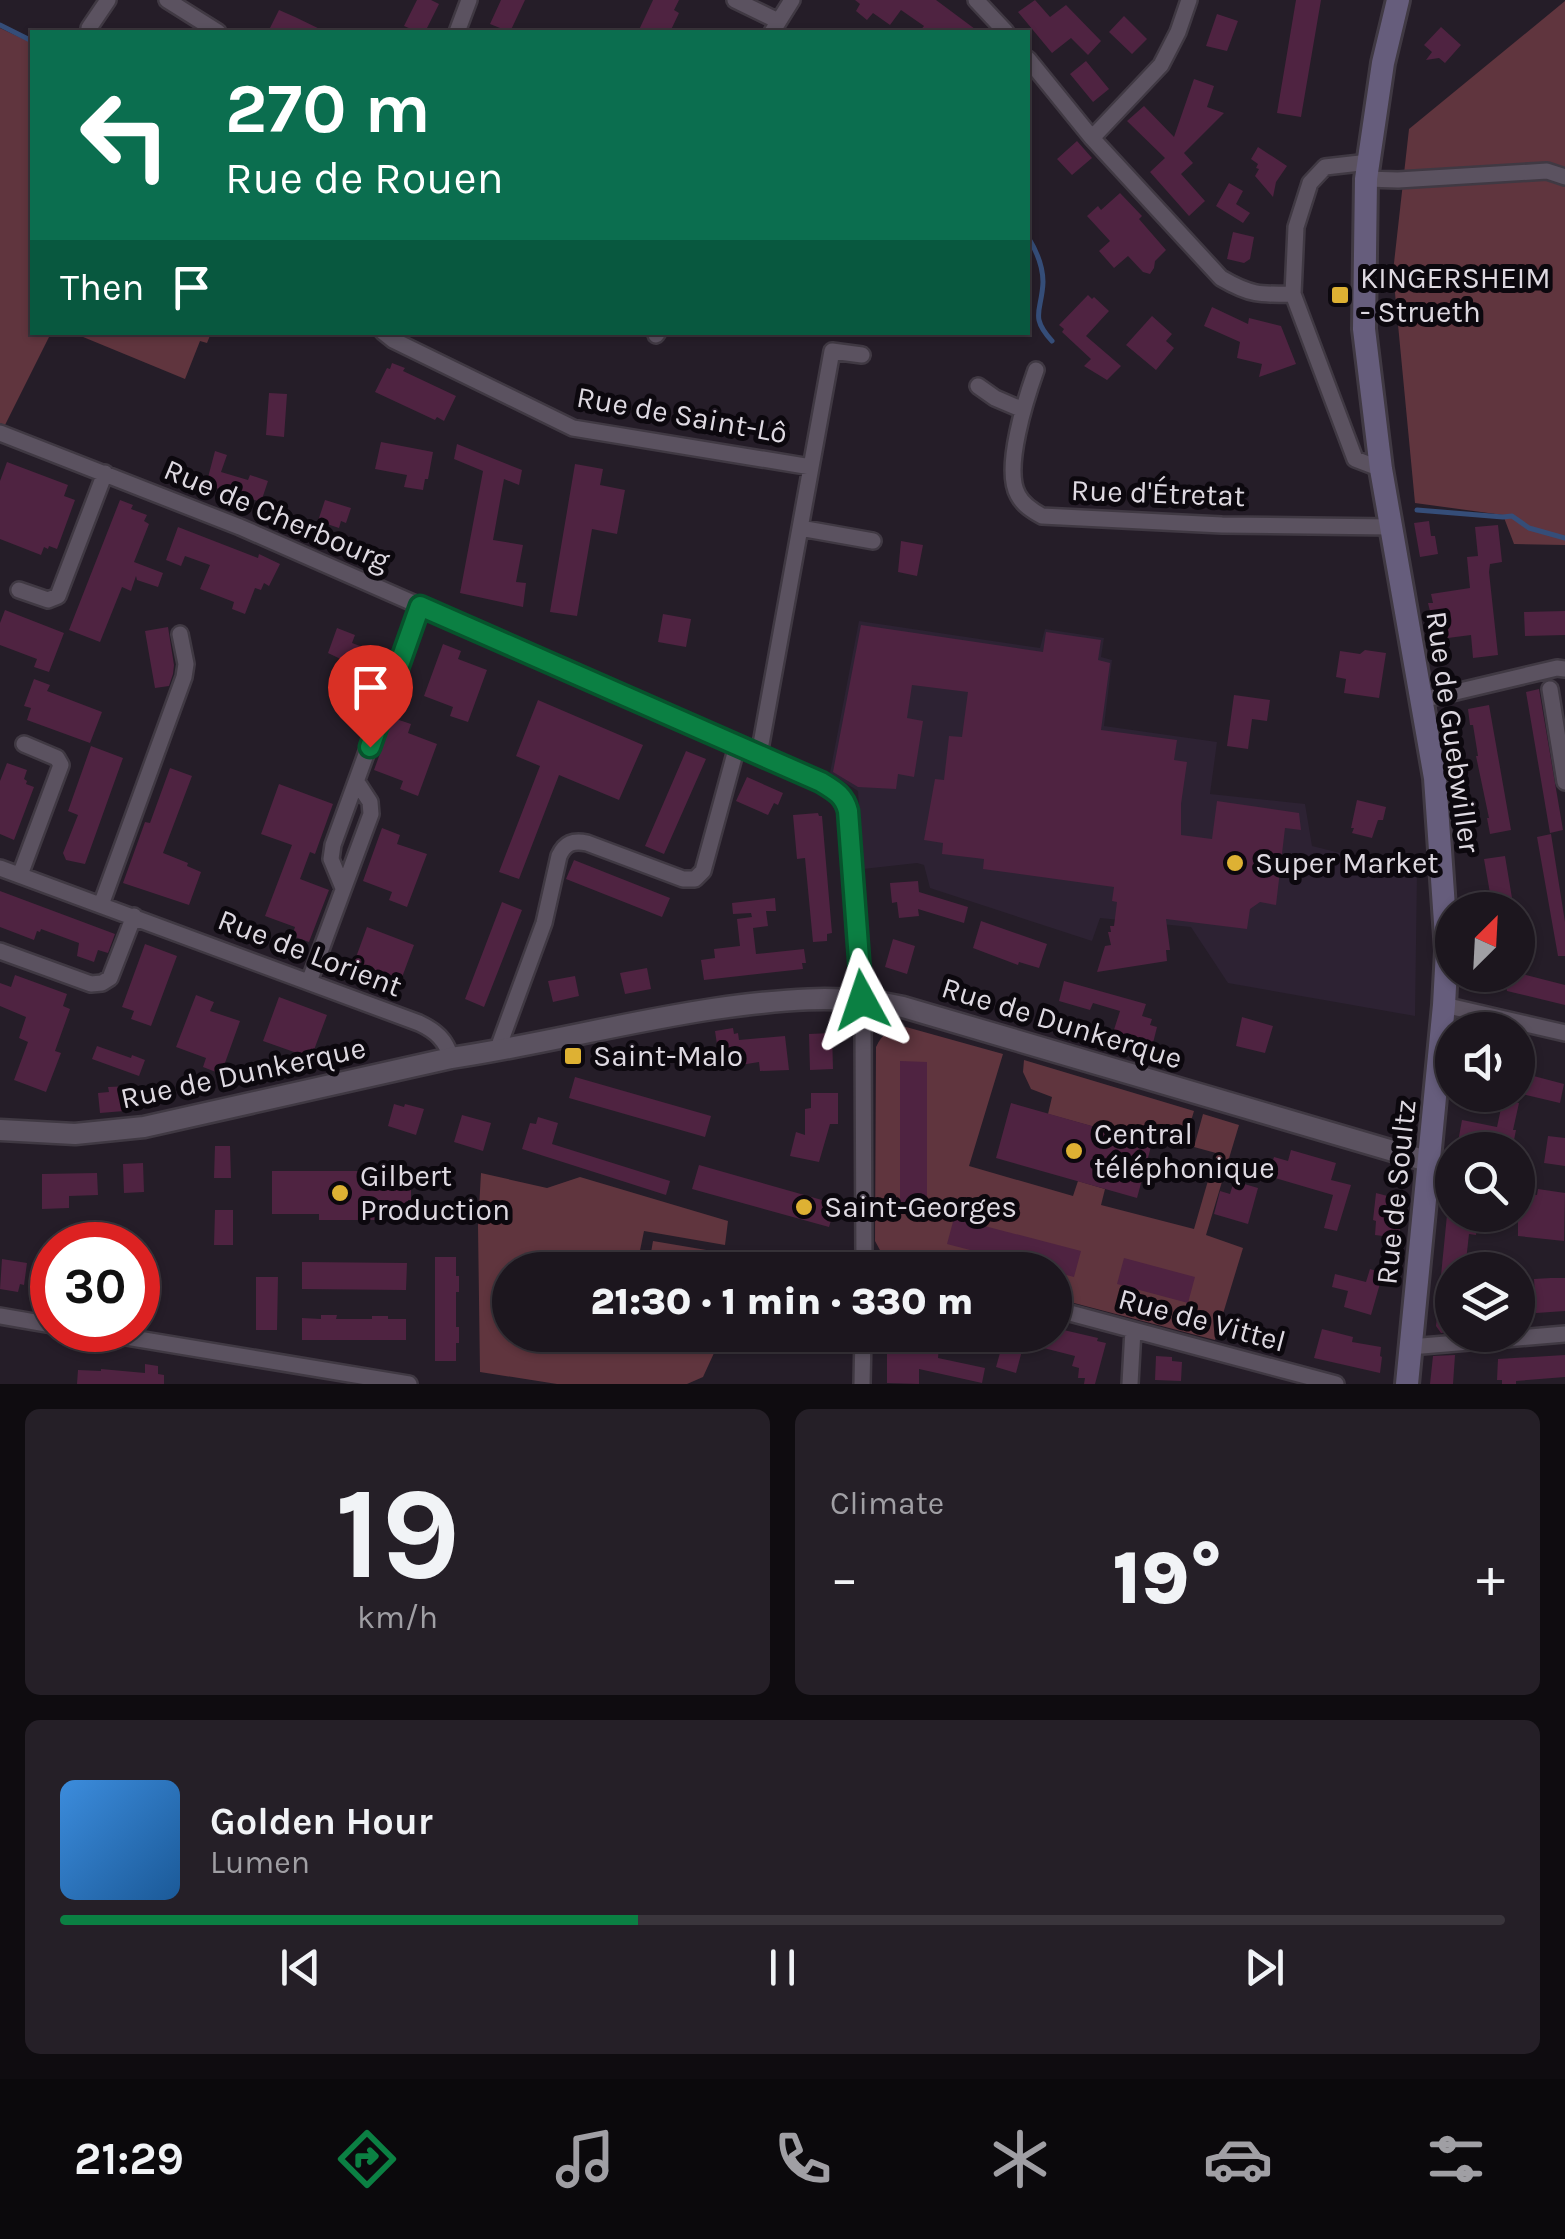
<!DOCTYPE html>
<meta charset="utf-8">
<style>
body{margin:0;font-family:Karla,sans-serif;background:#251f27;color:#f1f3f6;height:100vh;display:flex;flex-direction:column;font-size:38px;white-space:nowrap}
*{box-sizing:border-box;margin:0}
p{font-size:32px;color:#a09fa4}
.icon{flex:none;width:55px;height:55px;fill:none;stroke:currentColor;stroke-width:2;stroke-linecap:round;stroke-linejoin:round}
.map{position:relative;height:1384px;overflow:hidden}
.details{display:flex;flex-direction:column;gap:25px;padding:25px;background:#0f0c10;flex:1}
.details>*{flex:none}
.banner{position:absolute;left:30px;top:30px;width:1000px;height:305px;border-radius:0px;box-shadow:0 2px 8px #0004,0 0 0 2px #3a353c;background:#0b6e4f;color:#fff;overflow:hidden}
.needle{width:65px;rotate:24deg}
.controls{position:absolute;left:1435px;top:892px;display:grid;gap:20px}
.controls a{display:grid;place-items:center;width:100px;height:100px;border-radius:50%;background:#1c161e;box-shadow:0 2px 8px #0004,0 0 0 2px #3a353c;font-size:50px}
.speed{position:absolute;left:30px;top:1222px;display:flex;gap:20px;font-size:50px;font-weight:700;text-align:center}
.speed>*{display:grid;place-content:center;width:130px;height:130px;border-radius:50%;background:#1c161e;box-shadow:0 2px 8px #0004,0 0 0 2px #3a353c;line-height:1}
.speed .limit{border:15px solid #d22;background:#fff;color:#111}
.pin{position:absolute;display:grid;place-items:center;width:85px;height:85px;color:#fff;margin:-102px -42px;border-radius:50% 50% 50% 0;rotate:-45deg;box-shadow:0 0 10px #0007}
.pin .icon{rotate:45deg}
.me{position:absolute;width:110px;margin:-55px;rotate:355deg;stroke-linejoin:round;filter:drop-shadow(0 0 8px #0008)}
.turn{display:flex;align-items:center;gap:35px;height:210px;padding:0 30px;font-size:45px}
.turn .icon{width:130px;height:130px;stroke-width:2.5}
.turn b{display:block;font-size:70px;line-height:85px}
.then{display:flex;align-items:center;height:95px;padding:0 30px;background:#0003;gap:20px;font-size:38px}
.big{font-size:75px;font-weight:800;line-height:1.1}
.details .card{flex:1;display:flex;flex-direction:column;justify-content:center;gap:15px;min-width:0;padding:0 35px;border-radius:15px;background:#251f27}
.details .dial{align-items:center;gap:0}
.dial b{font-size:130px;line-height:1}
.song{display:flex;align-items:center;gap:30px}
.cover{width:120px;height:120px;border-radius:15px;background:linear-gradient(135deg,hsl(210 70% 55%),hsl(210 70% 35%))}
.played{height:10px;border-radius:5px;background:linear-gradient(90deg,#0b8043 40%,#3a353c 40%)}
.keys{display:flex;justify-content:space-around;direction:ltr}
.heat{display:flex;justify-content:space-between;align-items:center;font-size:55px;direction:ltr}
.details .tiles{flex:1;display:grid;gap:25px;grid-template-columns:1fr 1fr}
.card:last-child{grid-column:span 2}
.trip{position:absolute;left:492px;top:1252px;width:580px;height:100px;border-radius:50px;background:#1c161e;box-shadow:0 2px 8px #0004,0 0 0 2px #3a353c;font-weight:800;line-height:100px;text-align:center}
.tab-bar{display:flex;height:160px;justify-content:space-around;align-items:center;background:#0b090c;color:#a09fa4}
.tab-bar .icon{width:70px;height:70px}
.tab-bar .on{color:#0b8043}
.tab-bar b{font-size:45px;color:#f1f3f6}
.map>svg:first-child{display:block}
.built{fill:#2d2233}
.green{fill:#60353e}
.lines{fill:none;stroke-linecap:round;stroke-linejoin:round}
.stream{stroke:#354d78;stroke-width:5}
.building{fill:#4f2341}
.minor-casing{stroke:#403943;stroke-width:20}
.tertiary-casing{stroke:#403943;stroke-width:25}
.secondary-casing{stroke:#403943;stroke-width:28}
.minor{stroke:#5b5260;stroke-width:15}
.tertiary{stroke:#5b5260;stroke-width:20}
.secondary{stroke:#665d7c;stroke-width:22}
.route-casing{stroke:#07532c;stroke-width:25}
.route{stroke:#0b8043;stroke-width:18}
.poi-dot{fill:#deb133;stroke:#0c080e;stroke-width:4}
.labels{text-anchor:middle;dominant-baseline:central;stroke-width:10;stroke-linejoin:round;paint-order:stroke}
.poi-label{font-size:30px;fill:#ded9e1;stroke:#0c080e;text-anchor:start}
.street-label{font-size:30px;fill:#ded9e1;stroke:#0c080e}
</style>
<div class="map">
<svg width="1565" height="1384" viewBox="0 0 1565 1384">
<rect width="100%" height="100%" fill="#251d28"/>
<path class="built" d="M859,621L1040,648L1045,629L1104,638L1101,657L1112,660L1104,726L1217,742L1210,794L1305,804L1312,846L1417,872L1415,1016L1228,983L1191,927L1100,918L1092,941L930,888L924,865L917,863L863,869L858,791L830,773Z"/>
<path class="green" d="M1565,1V545L1514,544L1503,515L1415,503L1393,272L1409,129Z
M0,28L32,43V332L51,333L5,425L0,423Z
M71,332H211V333L207,343L200,341L185,379Z
M906,1027L1003,1054L969,1166L1073,1196L1078,1181L1105,1189L1101,1205L1194,1229L1216,1153L1194,1147L1203,1114L1239,1125L1206,1235L1243,1248L1215,1340L1055,1298V1270H950L881,1252L875,1241L876,1047C882,1033 892,1028 906,1027Z
M1024,1060L1194,1111L1184,1144L1155,1136L1152,1143L1048,1114L1052,1097L1031,1089L1023,1072Z
M481,1173L547,1188L580,1177L728,1221L725,1245L644,1231L636,1270H510V1335H623V1339L714,1353L703,1377L687,1384H557L480,1372L478,1226Z
M653,1241L736,1255V1260L762,1265L761,1270H648Z"/>
<g class="lines">
<path class="stream" d="M0,25L32,41
M1028,237C1036,250 1043,265 1043,282C1042,311 1029,316 1052,341
M1417,510L1503,517L1512,516L1529,528L1565,538"/>
</g>
<path class="building" d="M417,0H431L439,4L425,32H418L404,26Z
M501,0H525L510,32L490,24Z
M653,0H679L674,10L679,13L670,32H638Z
M855,0H936L979,32H919L924,26L901,10L890,25L873,13L867,20L856,11L860,4Z
M1035,0L1050,17L1066,5L1101,41L1088,55L1071,38L1052,53L1018,12Z
M1296,0H1321L1301,117L1277,113Z
M279,10L295,17L326,32H268Z
M1217,14L1238,21L1227,51L1206,46Z
M1124,16L1147,39L1132,54L1109,32Z
M1441,27L1461,45L1445,63L1439,58L1426,60L1432,52L1424,45Z
M1086,61L1109,89L1093,102L1070,74Z
M1194,79L1214,86L1207,107L1224,113L1184,153L1193,163L1181,174L1205,201L1189,216L1150,172L1165,158L1127,121L1144,106L1174,137Z
M1077,141L1092,158L1072,175L1057,159Z
M1258,147L1287,166L1276,182L1273,197L1255,176L1259,169L1256,168L1258,164L1251,159Z
M1229,183L1243,191L1236,204L1250,213L1243,223L1216,206Z
M1120,193L1142,216L1139,219L1166,250L1155,261L1154,268L1150,274L1143,272L1128,256L1114,268L1099,251L1110,241L1087,216L1098,206L1101,210Z
M1233,232L1254,237L1250,259L1244,263L1227,259Z
M1088,295L1092,299L1094,297L1109,311L1086,336L1121,366L1107,380L1084,366L1091,359L1062,332L1064,329L1059,325Z
M1212,307L1248,324L1249,318L1281,326L1296,364L1259,377L1262,364L1237,358L1240,342L1204,326Z
M1152,316L1172,334L1166,341L1174,348L1156,370L1126,345Z
M392,363L405,368L403,371L456,396L444,421L437,417L435,420L375,392L387,368L390,369Z
M269,393L287,394L284,437L266,435Z
M381,442L433,452L428,479H425L423,490L404,487L407,475L375,469Z
M457,444L522,470L519,485L504,479L493,540L523,545L516,582L526,583L523,607L460,593L483,471L454,459Z
M215,451L227,455L221,472L248,480L250,475L268,481L261,502L206,485Z
M7,462L68,485L64,496L75,500L57,549L49,546L48,549L44,547L41,555L0,539V481Z
M575,464L603,469L600,485L625,490L617,534L592,529L577,616L550,612Z
M120,500L133,505L131,509L147,515L144,521L149,524L134,562L163,573L158,587L137,580L136,576L131,591L122,587L100,642L69,630Z
M325,500L351,508L346,523L341,521L339,528L318,521Z
M1429,521L1431,536H1435L1438,554L1420,557L1414,523Z
M1498,525L1502,562L1490,564L1489,572L1498,655L1473,658L1471,635L1440,639L1436,636L1428,603H1433L1431,594L1470,588L1467,557L1478,556L1475,527Z
M178,527L258,558L259,554L280,564L269,586L264,583L261,590L255,588L245,614L232,609L234,602L200,589L210,565L185,556L181,566L166,560Z
M901,541L923,545L917,576L898,572Z
M5,610L64,633L49,672L34,667L37,659L0,645V623Z
M1565,611V635L1525,636L1524,612Z
M663,614L691,619L686,647L658,642Z
M861,625L1043,652L1046,632L1101,640L1098,660L1110,663L1101,730L1177,740L1174,760L1187,762L1181,804V835L1212,839L1217,801L1299,813L1301,830L1285,828L1276,905L1260,902L1250,909L1247,929L1166,919L1170,950H1166L1167,961L1097,972L1105,946L1111,945L1108,932H1111L1110,926H1114L1117,902L1112,901L1114,887L983,869L984,859L942,854L943,843L924,840L935,779L944,780L949,736L962,737L968,692L912,685L907,718L923,721L914,777L898,774L896,789L858,787L833,772Z
M168,627L174,665L173,674L169,686L155,688L145,631Z
M337,628L355,635L352,643L381,654L374,675L328,653Z
M443,644L461,651L458,659L487,670L468,722L450,716L453,707L424,696Z
M1365,650L1386,653L1379,698L1344,693L1346,679L1336,677L1340,651L1360,654Z
M34,679L50,685L47,691L102,712L90,743L27,720L31,708L24,706Z
M1539,689L1563,830L1550,833L1526,692Z
M1234,695L1270,700L1267,721L1252,719L1248,749L1227,746Z
M538,700L643,745L619,800L559,775L519,879L499,872L540,766L516,756Z
M1489,705L1511,830L1490,834L1487,818H1489L1476,756H1478L1473,725H1470L1468,709Z
M393,718L411,724L408,733L437,744L418,796L400,789L403,781L374,770Z
M91,746L123,758L85,864L66,860L63,853L78,815L68,811Z
M686,751L706,759L664,854L645,846Z
M7,763L27,770L24,779L27,781L26,784L34,787L14,840L0,834V781Z
M170,768L192,776L163,853L188,863L187,866L201,872L189,905L123,883L145,822L150,823Z
M747,777L783,793L778,805L774,803L768,815L736,801Z
M279,784L333,804L315,854L310,852L300,879L329,890L309,942L292,936L295,927L265,916L292,845L261,834Z
M1357,800L1386,807L1383,820H1378L1372,838L1352,833L1354,828H1351Z
M818,813L819,816H822L832,933L827,934V941L813,942L805,858L797,859L793,815Z
M382,828L400,835L397,844L427,854L407,907L389,900L392,892L363,881Z
M1551,834L1565,922V956H1558L1537,837Z
M1505,856L1514,910H1493L1484,859Z
M574,860L670,898L662,917L566,879Z
M918,881L919,892L968,907L964,923L918,909L919,916L899,918L897,902L892,903L890,883Z
M0,891L115,934L108,953L98,950L94,962L77,956L79,943L41,929L40,932L37,931L34,940L0,927Z
M775,898L776,911H766L768,926L753,928L756,954L804,949L806,963H802L803,969L704,980L701,960L715,958L714,949L740,946L737,919L752,917L751,913L733,914L732,903Z
M502,902L522,910L484,1007L465,999Z
M981,921L1047,944L1039,968L1019,962L1018,965L973,948Z
M367,927L414,945L398,988L351,971Z
M893,939L915,946L907,974L885,967Z
M145,944L177,956L151,1026L131,1019L134,1011L122,1007Z
M647,968L651,989L625,994L620,973Z
M1518,973L1565,985V1005L1507,991L1504,975H1518Z
M15,975L67,994L63,1006L70,1009L55,1051L61,1053L46,1092L14,1080L28,1042L19,1038L26,1017L0,1006V983L11,987Z
M575,976L579,996L553,1002L548,981Z
M1064,981L1146,1004L1142,1016L1152,1019L1150,1025L1157,1027L1153,1043L1146,1041L1144,1045L1112,1036L1120,1011L1093,1003L1090,1010L1059,1001Z
M196,995L214,1002L210,1011L240,1021L221,1074L203,1067L206,1058L176,1047Z
M279,997L327,1015L311,1058L263,1041Z
M1242,1017L1273,1026L1265,1053L1236,1046Z
M733,1028L734,1034L738,1033L739,1040L785,1036L789,1070L760,1071L759,1062L716,1069L713,1052L718,1051L715,1031Z
M832,1033L833,1069L810,1070L809,1034Z
M97,1046L131,1058L132,1055L145,1060L139,1076L92,1059Z
M900,1061L927,1062V1208H900Z
M1518,1072L1564,1084L1560,1103L1518,1093Z
M575,1077L711,1116L705,1137L569,1098Z
M132,1086L124,1111L100,1113L98,1093L109,1092L108,1087Z
M811,1093H838V1124H830L819,1162L790,1156L796,1132L805,1135V1109L811,1108Z
M1503,1099L1519,1103L1513,1130H1516L1512,1150H1498L1458,1142L1462,1120L1497,1127Z
M1011,1103L1152,1143L1137,1198L996,1158Z
M394,1104L404,1107L405,1104L424,1109L416,1135L388,1126Z
M462,1115L491,1123L483,1151L454,1142Z
M538,1117L558,1123L552,1144L670,1181L666,1195L522,1149L530,1123L536,1124Z
M1548,1136L1565,1138V1166L1544,1163Z
M215,1146H230L231,1178H214Z
M1291,1150L1336,1163L1331,1180L1351,1185L1337,1231L1324,1228L1333,1195L1268,1176L1274,1157L1288,1161Z
M143,1163L144,1192L124,1193L123,1164Z
M699,1165L836,1204L829,1227L692,1189Z
M272,1171H428V1186H411V1200H408V1220H319V1214H272Z
M97,1173L98,1195L69,1196V1208L42,1209V1174Z
M1234,1181L1258,1188L1248,1224L1214,1214L1220,1191L1230,1194Z
M1538,1189L1565,1193L1564,1241L1518,1236V1192L1537,1195Z
M1376,1193L1403,1200L1399,1238L1375,1235L1376,1221L1373,1220Z
M215,1210H233V1245H214Z
M1447,1215H1478L1476,1235L1469,1234L1465,1270H1452V1332L1441,1333L1436,1326Z
M954,1218L1081,1251L1074,1277L1055,1272V1270H1047L947,1244Z
M435,1257H456V1276H459V1292H456V1327H459V1343H456V1361H435Z
M1124,1258L1195,1277L1188,1303L1117,1284Z
M2,1259L27,1263L24,1285L20,1284L18,1292L0,1289Z
M302,1262L407,1263L406,1290L302,1289Z
M1370,1269L1383,1273L1371,1315L1344,1307L1348,1291L1332,1287L1335,1274L1366,1282Z
M256,1277H278L277,1330H256Z
M1551,1278H1565V1311L1536,1313L1534,1279Z
M321,1315H337L336,1319H372V1316H388V1319H406V1340H302V1318L321,1319Z
M1055,1328L1098,1338L1097,1341L1106,1343L1095,1384H1084L1085,1378H1078L1079,1368L1072,1366L1075,1356L1024,1343L1016,1373L996,1367L1005,1335H1055Z
M1322,1329L1353,1337L1352,1342L1381,1347L1380,1356L1382,1357L1380,1373L1314,1358Z
M887,1335H940L938,1358L985,1368L982,1383L919,1369V1384L887,1383Z
M1455,1355L1453,1384H1430L1433,1356Z
M1565,1355V1377L1516,1381V1384H1502V1380H1497L1498,1359Z
M1156,1356L1172,1357V1361L1182,1362L1181,1381L1155,1380Z
M145,1364L158,1366V1374L164,1375V1384H77L78,1370L101,1371V1369L145,1373Z"/>
<g class="lines">
<defs>
<path id="minor" d="M167,0L218,32
M735,0L778,21
M976,0L1006,32
M89,28L108,0
M457,32L469,0
M772,32L792,0
M1028,59L1092,138L1221,278C1250,295 1260,295 1293,294
M1092,138L1161,65L1178,32L1189,0
M1369,162L1325,167L1310,183L1296,227L1293,294L1355,459L1381,469
M1366,179L1398,180L1547,171L1565,177
M383,332L393,340L573,428L811,467
M656,335L658,332
M1036,370C1026,398 1003,469 1018,495C1023,505 1033,511 1042,516L1222,525L1391,527
M978,386L995,398L1023,410
M0,433L240,527L821,782C834,789 844,795 848,811L863,1016L864,1270
M800,528L873,541
M19,590L48,600L58,596L105,473
M1550,689L1565,782
M1422,700L1557,668L1565,669
M759,755L832,351L862,355
M0,868L419,1023C436,1031 446,1040 451,1058
M20,875L61,765L57,758L24,744
M343,888L331,859L333,845L420,606
M101,905L184,677L186,664L180,634
M0,951L91,984L102,983L110,978L134,916
M309,982L371,814L370,802L357,782
M1444,1005L1565,1033
M497,1051L544,923L559,856C565,843 573,840 587,843L683,879H695L703,871L737,746
M864,1259L908,1270
M1055,1309L1336,1384
M0,1316L52,1325
M84,1330L409,1384
M1410,1347L1565,1334
M862,1384L863,1335
M1130,1384L1133,1330"/>
<path id="tertiary" d="M0,1130L75,1134L144,1127L451,1058C539,1045 625,1022 713,1009C777,1000 839,993 903,1007L1427,1161"/>
<path id="secondary" d="M1398,0L1383,63L1366,179L1364,329L1381,469L1435,778L1447,951L1444,1005L1407,1384"/>
</defs>
<use href="#minor" class="minor-casing"/>
<use href="#tertiary" class="tertiary-casing"/>
<use href="#secondary" class="secondary-casing"/>
<use href="#minor" class="minor"/>
<use href="#tertiary" class="tertiary"/>
<use href="#secondary" class="secondary"/>
</g>
<g class="lines">
<defs>
<path id="route" d="M370,747L420,606L821,782C834,790 844,795 848,811L862,1000"/>
</defs>
<use href="#route" class="route-casing"/>
<use href="#route" class="route"/>
</g>
<g class="poi-dot">
<rect x="1330" y="285" width="20" height="20" rx="5"/>
<circle cx="1235" cy="863" r="10"/>
<rect x="563" y="1046" width="20" height="20" rx="5"/>
<circle cx="1074" cy="1151" r="10"/>
<circle cx="340" cy="1193" r="10"/>
<circle cx="804" cy="1207" r="10"/>
</g>
<g class="labels">
<g class="poi-label">
<text x="1360" y="278">KINGERSHEIM<tspan x="1360" dy="34">- Strueth</tspan></text>
<text x="1255" y="863">Super Market</text>
<text x="593" y="1056">Saint-Malo</text>
<text x="1094" y="1134">Central<tspan x="1094" dy="34">téléphonique</tspan></text>
<text x="360" y="1176">Gilbert<tspan x="360" dy="34">Production</tspan></text>
<text x="824" y="1207">Saint-Georges</text>
</g>
<g class="street-label">
<text transform="translate(682 415) rotate(10)">Rue de Saint-Lô</text>
<text transform="translate(1158 493) rotate(2)">Rue d'Étretat</text>
<text transform="translate(277 515) rotate(23)">Rue de Cherbourg</text>
<text transform="translate(1453 732) rotate(82)">Rue de Guebwiller</text>
<text transform="translate(310 953) rotate(21)">Rue de Lorient</text>
<text transform="translate(1062 1023) rotate(17)">Rue de Dunkerque</text>
<text transform="translate(243 1073) rotate(-12)">Rue de Dunkerque</text>
<text transform="translate(1396 1192) rotate(-84)">Rue de Soultz</text>
<text transform="translate(1202 1320) rotate(15)">Rue de Vittel</text>
</g>
</g>
</svg>
<div class="controls">
<a><svg class="needle" viewBox="-14 -14 28 28"><path d="M0-13l5 13h-10z" fill="#e53935"/><path d="M0 13l5-13h-10z" fill="#a09fa4"/></svg></a>
<a><svg class="icon" aria-label="sound" viewBox="0 0 24 24"><path d="M4 9h4l5-4v14l-5-4H4zM17 9q2 3 0 6"/></svg></a>
<a><svg class="icon" aria-label="search" viewBox="0 0 24 24"><circle cx="10" cy="10" r="6"/><path d="M15 15l6 6"/></svg></a>
<a><svg class="icon" aria-label="layers" viewBox="0 0 24 24"><path d="M12 4l9 5-9 5-9-5zM3 14l9 5 9-5"/></svg></a>
</div>
<div class="speed"><div class="limit">30</div></div>
<div class="pin" style="left:370px;top:747px;background:#d93025"><svg class="icon" aria-label="arrive" viewBox="0 0 24 24"><path d="M6 21V4h12l-3 4 3 4H6"/></svg></div>
<svg class="me" style="left:862px;top:1000px" viewBox="-20 -20 40 40"><path d="M0-17L14 15 0 8-14 15z" fill="#0b8043" stroke="#fff" stroke-width="4"/></svg>
<div class="trip">21:30 · 1 min · 330 m</div>
<div class="banner">
<div class="turn"><svg class="icon" aria-label="left" viewBox="0 0 24 24"><path d="M17 20v-9H6M10 6l-5 5 5 5"/></svg><div><b>270 m</b>Rue de Rouen</div></div>
<div class="then">Then<svg class="icon" aria-label="arrive" viewBox="0 0 24 24"><path d="M6 21V4h12l-3 4 3 4H6"/></svg></div>
</div>
</div>
<section class="details">
<div class="tiles">
<div class="card dial"><b>19</b><p>km/h</p></div>
<div class="card"><p>Climate</p>
<div class="heat"><a>−</a><b class="big">19°</b><a>+</a></div>
</div>
<div class="card">
<div class="song"><i class="cover"></i><div><b>Golden Hour</b><p>Lumen</p></div></div>
<div class="played"></div>
<div class="keys"><svg class="icon" aria-label="previous" viewBox="0 0 24 24"><path d="M18 5L8 12l10 7zM5 5v14"/></svg><svg class="icon" aria-label="pause" viewBox="0 0 24 24"><path d="M8 5v14M16 5v14"/></svg><svg class="icon" aria-label="next" viewBox="0 0 24 24"><path d="M6 5l10 7-10 7zM19 5v14"/></svg></div>
</div>
</div>
</section>
<nav class="tab-bar">
<b>21:29</b>
<svg class="icon on" aria-label="directions" viewBox="0 0 24 24"><path d="M12 3l9 9-9 9-9-9zM9 14v-3h6M13 9l2 2-2 2"/></svg>
<svg class="icon" aria-label="music" viewBox="0 0 24 24"><path d="M9 18V5l10-2v13"/><circle cx="6" cy="18" r="3"/><circle cx="16" cy="16" r="3"/></svg>
<svg class="icon" aria-label="phone" viewBox="0 0 24 24"><path d="M5 4h4l2 5-3 2q2 4 5 5l2-3 5 2v4C11 20 4 13 5 4z"/></svg>
<svg class="icon" aria-label="climate" viewBox="0 0 24 24"><path d="M12 3v18M4 7l16 10M4 17L20 7"/></svg>
<svg class="icon" aria-label="car" viewBox="0 0 24 24"><path d="M5 17H2v-5l4-1 3-4h7l3 4 3 1v5h-3M9 17h6M6 11h13"/><circle cx="7" cy="17" r="2"/><circle cx="17" cy="17" r="2"/></svg>
<svg class="icon" aria-label="filters" viewBox="0 0 24 24"><path d="M4 7h16M4 17h16"/><circle cx="9" cy="7" r="2"/><circle cx="15" cy="17" r="2"/></svg>
</nav>
